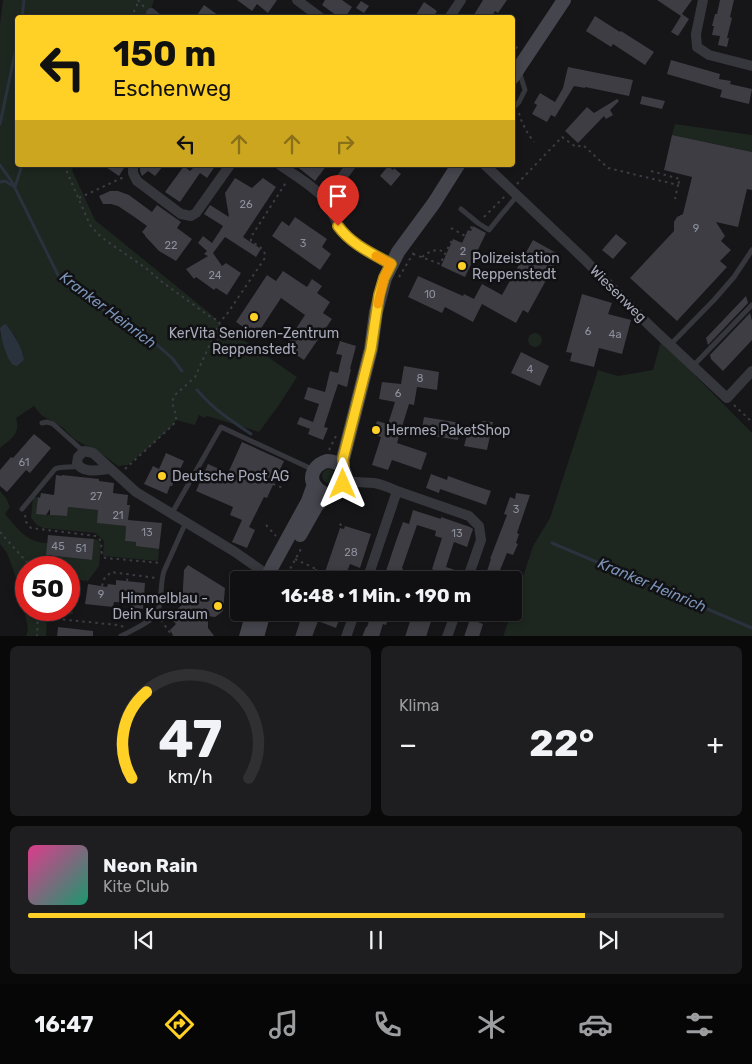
<!DOCTYPE html>
<html lang="de">
<meta charset="utf-8">
<style>
body{margin:0;font-family:Rubik,sans-serif;background:#1e1e20;color:#f1f3f6;height:100vh;display:flex;flex-direction:column;font-size:19px;white-space:nowrap}
*{box-sizing:border-box;margin:0}
p{font-size:16px;color:#9c9d9f}
.icon{flex:none;width:28px;height:28px;fill:none;stroke:currentColor;stroke-width:2;stroke-linecap:round;stroke-linejoin:round}
.map{position:relative;height:636px;overflow:hidden}
.side{display:flex;flex-direction:column;gap:10px;padding:10px;background:#09090a;flex:1}
.side>*{flex:none}
.guide{position:absolute;left:15px;top:15px;width:500px;height:152px;border-radius:5px;box-shadow:0 2px 8px #0003,0 0 0 1px #303032;background:#ffd026;color:#111;overflow:hidden}
.speed{position:absolute;left:15px;top:556px;display:flex;gap:10px;font-size:25px;font-weight:700;text-align:center}
.speed>*{display:grid;place-content:center;width:65px;height:65px;border-radius:50%;background:#101012;box-shadow:0 2px 8px #0003,0 0 0 1px #303032;line-height:1}
.speed .limit{border:8px solid #d22;background:#fff;color:#111}
.pin{position:absolute;display:grid;place-items:center;width:42px;height:42px;color:#fff;margin:-51px -21px;border-radius:50% 50% 50% 0;rotate:-45deg;box-shadow:0 0 5px #0007}
.pin .icon{rotate:45deg}
.me{position:absolute;width:55px;margin:-28px;rotate:0deg;stroke-linejoin:round;filter:drop-shadow(0 0 4px #0008)}
.turn{display:flex;align-items:center;gap:18px;height:105px;padding:0 15px;font-size:22px}
.turn .icon{width:65px;height:65px;stroke-width:2.5}
.turn b{display:block;font-size:35px;line-height:42px}
.lanes{display:flex;align-items:center;height:48px;padding:0 15px;background:#0003;justify-content:center;gap:25px;direction:ltr}
.lanes .off{opacity:.35}
.big{font-size:38px;font-weight:700;line-height:1.1}
.side .tile{flex:1;display:flex;flex-direction:column;justify-content:center;gap:8px;min-width:0;padding:0 18px;border-radius:8px;background:#1e1e20}
.side .dial{align-items:center;gap:0}
.dial svg{height:130px;overflow:visible;fill:none;stroke:#303032;stroke-width:7;stroke-linecap:round;text-anchor:middle}
.dial text{fill:#f1f3f6;stroke:none}
.song{display:flex;align-items:center;gap:15px}
.cover{width:60px;height:60px;border-radius:8px;background:linear-gradient(135deg,hsl(330 70% 55%),hsl(160 70% 35%))}
.played{height:5px;border-radius:2px;background:linear-gradient(90deg,#ffd026 80%,#303032 80%)}
.keys{display:flex;justify-content:space-around;direction:ltr}
.heat{display:flex;justify-content:space-between;align-items:center;font-size:28px;direction:ltr}
.side .tiles{flex:1;display:grid;gap:10px;grid-template-columns:1fr 1fr}
.tile:last-child{grid-column:span 2}
.trip{position:absolute;left:230px;top:571px;width:292px;height:50px;border-radius:5px;background:#101012;box-shadow:0 2px 8px #0003,0 0 0 1px #303032;font-weight:700;line-height:50px;text-align:center}
.dock{display:flex;height:80px;justify-content:space-around;align-items:center;background:#060607;color:#9c9d9f}
.dock .icon{width:35px;height:35px}
.dock .active{color:#ffd026}
.dock b{font-size:22px;color:#f1f3f6}
.map>svg:first-child{display:block}
.green{fill:#1d261f}
.water{fill:#2a323d}
.lines{fill:none;stroke-linecap:round;stroke-linejoin:round}
.stream{stroke:#2a323d;stroke-width:3}
.building{fill:#3d3d43}
.path{stroke:#3c3d44;stroke-width:2;stroke-dasharray:2.5 4;stroke-linecap:butt}
.service{stroke:#36363d;stroke-width:5}
.minor{stroke:#36363d;stroke-width:10}
.secondary{stroke:#44454d;stroke-width:14}
.route-casing{stroke:#a68719;stroke-width:12}
.route{stroke:#ffd026;stroke-width:9}
.slow{stroke:#f59e0b;stroke-width:9}
.poi-dot{fill:#ffd026;stroke:#111013;stroke-width:2}
.labels{text-anchor:middle;dominant-baseline:central;stroke-width:5;stroke-linejoin:round;paint-order:stroke}
.number-label{font-size:11px;fill:#8c8f9c}
.poi-label{font-size:14px;fill:#a6aab9;stroke:#111013;text-anchor:start}
.street-label{font-size:14px;fill:#a6aab9;stroke:#111013}
.water-label{font-size:15px;font-style:italic;fill:#7a93b7;stroke:#111013}
</style>
<div class="map">
<svg width="752" height="637" viewBox="0 0 752 637">
<rect width="100%" height="100%" fill="#161518"/>
<path class="green" d="M3,0H154L149,17L18,18V165H75L72,170L95,220L212,315L219,323L297,377L279,405L259,432L207,416L204,418L199,415L195,425L176,420L173,425L154,443L128,465L118,466L106,457L74,439L63,428L41,415L34,406L16,418C21,434 11,439 0,448V334L10,361L13,365L23,354L15,336L6,325H3L0,330V24Z
M675,124L752,135V152L672,135Z
M528 340a7 7 0 1 1 14 0a7 7 0 1 1-14 0Z
M661,341L752,433V636L503,637L511,613L514,612V605L533,546L550,518L598,370L618,376L653,370Z
M322 476a7 7 0 1 1 14 0a7 7 0 1 1-14 0Z
M0,491L6,498L10,507L5,514C13,523 23,537 35,541C39,542 43,543 47,543V555L91,560L94,539L98,540L101,544L99,566L88,581L69,579V568H26V610H69V591L72,598L73,614L55,617L47,621L46,636H26L28,630L22,597L13,569L7,553L0,544Z
M33,497H38L37,510L38,514L67,516L68,507L98,510L126,526L125,541L150,544V548L159,549L158,561L103,556L104,541L96,533L43,528L37,525L31,518Z"/>
<path class="water" d="M6,324C14,335 22,346 24,360L17,366C13,365 12,365 10,361C6,355 0,336 0,328L3,325Z"/>
<g class="lines">
<path class="stream" d="M22,18L24,0
M0,124L18,39
M0,165L12,182L59,277L104,310L124,321L155,343L172,358L182,371
M0,182L5,181L15,187L22,165
M197,390C214,410 229,419 251,434
M552,543L752,628"/>
</g>
<path class="building" d="M237,0H277L268,13L257,4L252,11Z
M325,0H342L352,7L345,18H340L322,5Z
M483,0H507L498,13L495,11L491,18H472Z
M657,0H692L682,14L689,19L678,36L671,32L681,16Z
M720,0H734L730,17L732,18L727,38H729L727,47L718,45L720,36L712,35L714,26H712L715,14H717Z
M361,1L369,6L364,13L356,8Z
M424,2L437,11L433,18H414Z
M204,5L222,18H195Z
M595,16L620,32L621,31L654,52L645,65L613,44L611,47L586,31Z
M671,60L720,74L719,79L731,81L730,84L752,89L749,104L720,97L722,90L667,74Z
M568,67L633,80L629,96L585,87V88L574,86L555,117L551,115L547,122L532,114L537,105L534,103L540,93L555,102L563,88Z
M642,96L665,101L662,109L640,104Z
M617,99L619,101L610,110L613,115L606,119L604,116L578,143L565,131L587,107L594,113Z
M672,135L752,152V190L747,189L738,227L716,222L725,236L721,241L731,250L720,261L727,267L677,321L630,278L674,231V222L677,217L683,214L692,177L664,170Z
M103,165H120L124,168L119,176Z
M141,165H164L155,176L148,171L142,176L140,171V168L142,166Z
M189,165H216L207,178L200,173L180,202L165,192L184,166L190,171L193,168Z
M295,165H327L315,181Z
M388,166L393,170L394,168L401,174L391,186L380,176Z
M235,178L252,188L263,178L276,187L243,237L261,249L256,257L225,237L213,253L222,266L226,263L241,273L227,295L216,288L214,290L196,277L194,279L186,269L208,256L204,254L207,251L198,243L203,236L212,243L223,226L204,214L210,205L229,217L225,193Z
M110,191H118L129,195L152,212L157,205L181,222L177,228L192,239L176,261L159,251L145,236V235L142,232L147,226L133,216L118,206L111,204H103L99,196Z
M295,217L327,239L322,247L331,254L320,270L272,236L282,221L289,226Z
M473,226L486,233L465,277L441,266L453,239L462,243L468,230L471,231Z
M616,234L627,243L613,259L602,250Z
M533,240L560,255L528,313L523,310L516,323L482,304L473,322L445,307L442,313L408,297L418,276L463,296L464,294L474,299L482,284L502,295Z
M283,271L307,287L312,279L322,286L317,293L330,302L323,313L332,319L304,360L284,347L305,315L281,298L256,336L236,322L267,275L276,281Z
M582,294L612,303L608,314L631,320L622,354L599,348L594,367L570,361L572,353L566,352Z
M746,296L748,303L708,345L706,338Z
M750,313L752,321V340L723,371L711,359L710,355Z
M340,341L356,346L350,369H351L347,387L338,384L324,427L328,428L323,440L308,434L310,429L297,424L300,417L313,422L319,404L304,399L308,387L325,392L330,371L338,373L342,355L336,354Z
M521,352L549,366L540,386L511,373Z
M404,366L439,372L437,390L417,387L414,405L409,404L397,443L427,453L421,470L392,460L388,470L372,465L381,437L373,434L377,421L388,424L395,402L379,399L382,382L401,384Z
M424,417L461,423L458,440L421,434Z
M482,421L493,422L487,450L464,446L467,435L479,437Z
M34,434L51,448L30,473L26,470L7,492L0,486V470L11,457L13,458Z
M242,442L284,461L267,498L264,497L249,527L255,530L247,548L232,542L242,520L230,515L233,507L196,491L208,464L228,473Z
M166,453L184,461L172,486H170L167,494L144,484L153,466L159,469Z
M431,474L447,480L448,476L473,485L491,491L486,505L440,489L439,493L426,488Z
M56,475L62,476V475L99,479V481L114,483L113,493L128,495L127,505H130L128,520L162,523L159,549L136,546V542L125,541L126,526L97,523L98,510L68,507L67,516L50,515V509L46,515L36,514L38,497L40,498L41,493L54,495Z
M516,493L530,495L517,533L519,534L516,543L518,544L513,555L507,553L496,580H484L491,559H490L507,515L504,514L510,497L515,499Z
M413,510L441,519V517L470,527L473,529L467,547L454,542L446,567L455,570L452,577L450,576L449,580H430L433,569H432L442,538L435,536L436,531L417,525L402,568L403,569L399,580H383L397,538L403,522L409,524Z
M345,526L371,534L360,568L350,564L344,580H311L315,569L325,572L340,528L344,529Z
M48,535L94,539L92,560L46,555Z
M188,565L225,588L223,611L215,617L208,616V628L215,637H174L170,630L176,624L169,616L182,605L184,570Z
M116,580L145,583L143,609L130,607L131,603L114,602L113,607L85,604L88,584L107,587L108,584L116,585Z
M303,612H342L336,628L318,621L312,637H295Z
M372,612H390L386,625L383,624L379,637H362L366,627H367Z
M413,612H434L426,637H405Z
M470,619L483,624L479,637H464Z
M58,627L93,631V637H57Z"/>
<g class="lines">
<path class="path" d="M138,0L145,8
M131,18L137,5V0
M512,54L519,44
M519,113C522,124 527,133 534,142
M64,165L90,225L98,234L108,242L147,269L162,282L212,318L220,321
M651,171L680,179L678,185
M517,184L562,137L576,147L583,145L608,168L678,185L675,199
M79,198L124,177
M484,217L505,196
M451,228L467,237
M413,254L440,264L452,240L463,244L472,226
M422,257C430,251 436,248 445,252
M399,277L416,249
M734,405L752,422
M329,450L336,436
M125,469L173,425L176,420V416L172,402L173,399L175,395L195,377L220,322L227,314L265,258C266,248 257,246 251,241V237L287,181
M273,484L283,488
M25,515L26,522L31,528L96,536C104,541 100,547 102,554L105,558L161,563
M266,525L276,536
M0,532L32,568
M295,559L314,568L317,572L340,580
M327,575L342,526L337,521
M284,580L302,547
M127,581L128,574
M102,586L104,579L111,572L156,578
M37,617L118,625L124,627
M161,620L173,637
M37,637L38,610"/>
<path class="service" d="M512,107H514L519,102L525,90L519,71
M461,209L478,223L489,230L501,215L517,196
M670,345L714,300L734,277L752,250
M693,366L752,305
M42,423L47,422L53,424L83,451
M22,509L55,469C62,466 71,468 78,466
M172,513L221,427L314,470
M121,636C131,631 154,621 158,611C162,600 160,584 164,571L186,522"/>
<path class="minor" d="M297,0L321,18
M703,0L696,34L697,47L709,55L752,66
M151,13L157,18
M449,18L461,0
M133,165V173L137,181L181,214L191,216L196,213L230,165
M280,165C294,175 317,188 326,201C333,212 336,225 345,235C355,246 377,256 391,264
M485,165L583,258L650,326L727,398L752,371
M325,201L351,165
M109,469C99,470 83,474 77,463L78,457L84,451L93,453L136,492L235,552L268,575
M345,480C355,483 364,482 374,483C382,484 390,488 397,491L367,580
M397,491L469,516L479,526L481,540L467,580
M346,637L355,612
M447,637L456,612"/>
<path class="secondary" d="M512,78L564,0
M327,461C343,461 353,479 339,490C335,492 331,493 327,495C323,493 319,491 316,487C307,477 315,464 327,461Z
M343,469V459L371,349L376,312L385,278L398,252L434,203L458,165
M300,535L317,505L327,495
M266,580L273,565L308,501L314,484
M246,637L253,612
M257,637L264,612"/>
</g>
<g class="lines">
<defs>
<path id="route" d="M338,226C351,244 371,253 391,264L384,278L379,295L371,349L343,459C343,468 346,476 343,484"/>
</defs>
<use href="#route" class="route-casing"/>
<use href="#route" class="route"/>
<path class="slow" d="M376,256L391,264L384,278L378,304"/>
</g>
<g class="poi-dot">
<circle cx="462" cy="266" r="5"/>
<circle cx="254" cy="317" r="5"/>
<circle cx="376" cy="430" r="5"/>
<circle cx="162" cy="476" r="5"/>
<circle cx="218" cy="606" r="5"/>
</g>
<g class="labels">
<g class="number-label">
<text x="246" y="204">26</text>
<text x="696" y="228">9</text>
<text x="303" y="243">3</text>
<text x="171" y="245">22</text>
<text x="463" y="251">2</text>
<text x="215" y="275">24</text>
<text x="430" y="294">10</text>
<text x="588" y="331">6</text>
<text x="615" y="334">4a</text>
<text x="530" y="369">4</text>
<text x="420" y="378">8</text>
<text x="398" y="393">6</text>
<text x="24" y="462">61</text>
<text x="96" y="496">27</text>
<text x="516" y="509">3</text>
<text x="118" y="515">21</text>
<text x="147" y="532">13</text>
<text x="457" y="533">13</text>
<text x="58" y="546">45</text>
<text x="81" y="548">51</text>
<text x="351" y="552">28</text>
<text x="101" y="594">9</text>
</g>
<g class="poi-label">
<text x="472" y="258">Polizeistation<tspan x="472" dy="16">Reppenstedt</tspan></text>
<text x="254" y="333" text-anchor="middle">KerVita Senioren-Zentrum<tspan x="254" dy="16">Reppenstedt</tspan></text>
<text x="386" y="430">Hermes PaketShop</text>
<text x="172" y="476">Deutsche Post AG</text>
<text x="208" y="598" text-anchor="end">Himmelblau -<tspan x="208" dy="16">Dein Kursraum</tspan></text>
</g>
<g class="street-label">
<text transform="translate(618 294) rotate(45)">Wiesenweg</text>
</g>
<g class="water-label">
<text transform="translate(108 310) rotate(37)">Kranker Heinrich</text>
<text transform="translate(652 585) rotate(23)">Kranker Heinrich</text>
</g>
</g>
</svg>
<div class="speed"><div class="limit">50</div></div>
<div class="pin" style="left:338px;top:226px;background:#d93025"><svg class="icon" aria-label="arrive" viewBox="0 0 24 24"><path d="M6 21V4h12l-3 4 3 4H6"/></svg></div>
<svg class="me" style="left:343px;top:484px" viewBox="-20 -20 40 40"><path d="M0-17L14 15 0 8-14 15z" fill="#ffd026" stroke="#fff" stroke-width="4"/></svg>
<div class="trip">16:48 · 1 Min. · 190 m</div>
<div class="guide">
<div class="turn"><svg class="icon" aria-label="left" viewBox="0 0 24 24"><path d="M17 20v-9H6M10 6l-5 5 5 5"/></svg><div><b>150 m</b>Eschenweg</div></div>
<div class="lanes"><svg class="icon" aria-label="left" viewBox="0 0 24 24"><path d="M17 20v-9H6M10 6l-5 5 5 5"/></svg><svg class="icon off" aria-label="ahead" viewBox="0 0 24 24"><path d="M12 20V5M6 11l6-6 6 6"/></svg><svg class="icon off" aria-label="ahead" viewBox="0 0 24 24"><path d="M12 20V5M6 11l6-6 6 6"/></svg><svg class="icon off" aria-label="right" viewBox="0 0 24 24"><path d="M7 20v-9h11M14 6l5 5-5 5"/></svg></div>
</div>
</div>
<section class="side">
<div class="tiles">
<div class="tile dial"><svg viewBox="0 0 100 80">
<path d="M14 69A42 42 0 1 1 86 69"/>
<path d="M14 69A42 42 0 0 1 23 16" stroke="#ffd026"/>
<text x="50" y="56" font-size="32" font-weight="700">47</text>
<text x="50" y="72" font-size="11">km/h</text>
</svg></div>
<div class="tile"><p>Klima</p>
<div class="heat"><a>−</a><b class="big">22°</b><a>+</a></div>
</div>
<div class="tile">
<div class="song"><i class="cover"></i><div><b>Neon Rain</b><p>Kite Club</p></div></div>
<div class="played"></div>
<div class="keys"><svg class="icon" aria-label="previous" viewBox="0 0 24 24"><path d="M18 5L8 12l10 7zM5 5v14"/></svg><svg class="icon" aria-label="pause" viewBox="0 0 24 24"><path d="M8 5v14M16 5v14"/></svg><svg class="icon" aria-label="next" viewBox="0 0 24 24"><path d="M6 5l10 7-10 7zM19 5v14"/></svg></div>
</div>
</div>
</section>
<nav class="dock">
<b>16:47</b>
<svg class="icon active" aria-label="directions" viewBox="0 0 24 24"><path d="M12 3l9 9-9 9-9-9zM9 14v-3h6M13 9l2 2-2 2"/></svg>
<svg class="icon" aria-label="music" viewBox="0 0 24 24"><path d="M9 18V5l10-2v13"/><circle cx="6" cy="18" r="3"/><circle cx="16" cy="16" r="3"/></svg>
<svg class="icon" aria-label="phone" viewBox="0 0 24 24"><path d="M5 4h4l2 5-3 2q2 4 5 5l2-3 5 2v4C11 20 4 13 5 4z"/></svg>
<svg class="icon" aria-label="climate" viewBox="0 0 24 24"><path d="M12 3v18M4 7l16 10M4 17L20 7"/></svg>
<svg class="icon" aria-label="car" viewBox="0 0 24 24"><path d="M5 17H2v-5l4-1 3-4h7l3 4 3 1v5h-3M9 17h6M6 11h13"/><circle cx="7" cy="17" r="2"/><circle cx="17" cy="17" r="2"/></svg>
<svg class="icon" aria-label="filters" viewBox="0 0 24 24"><path d="M4 7h16M4 17h16"/><circle cx="9" cy="7" r="2"/><circle cx="15" cy="17" r="2"/></svg>
</nav>
